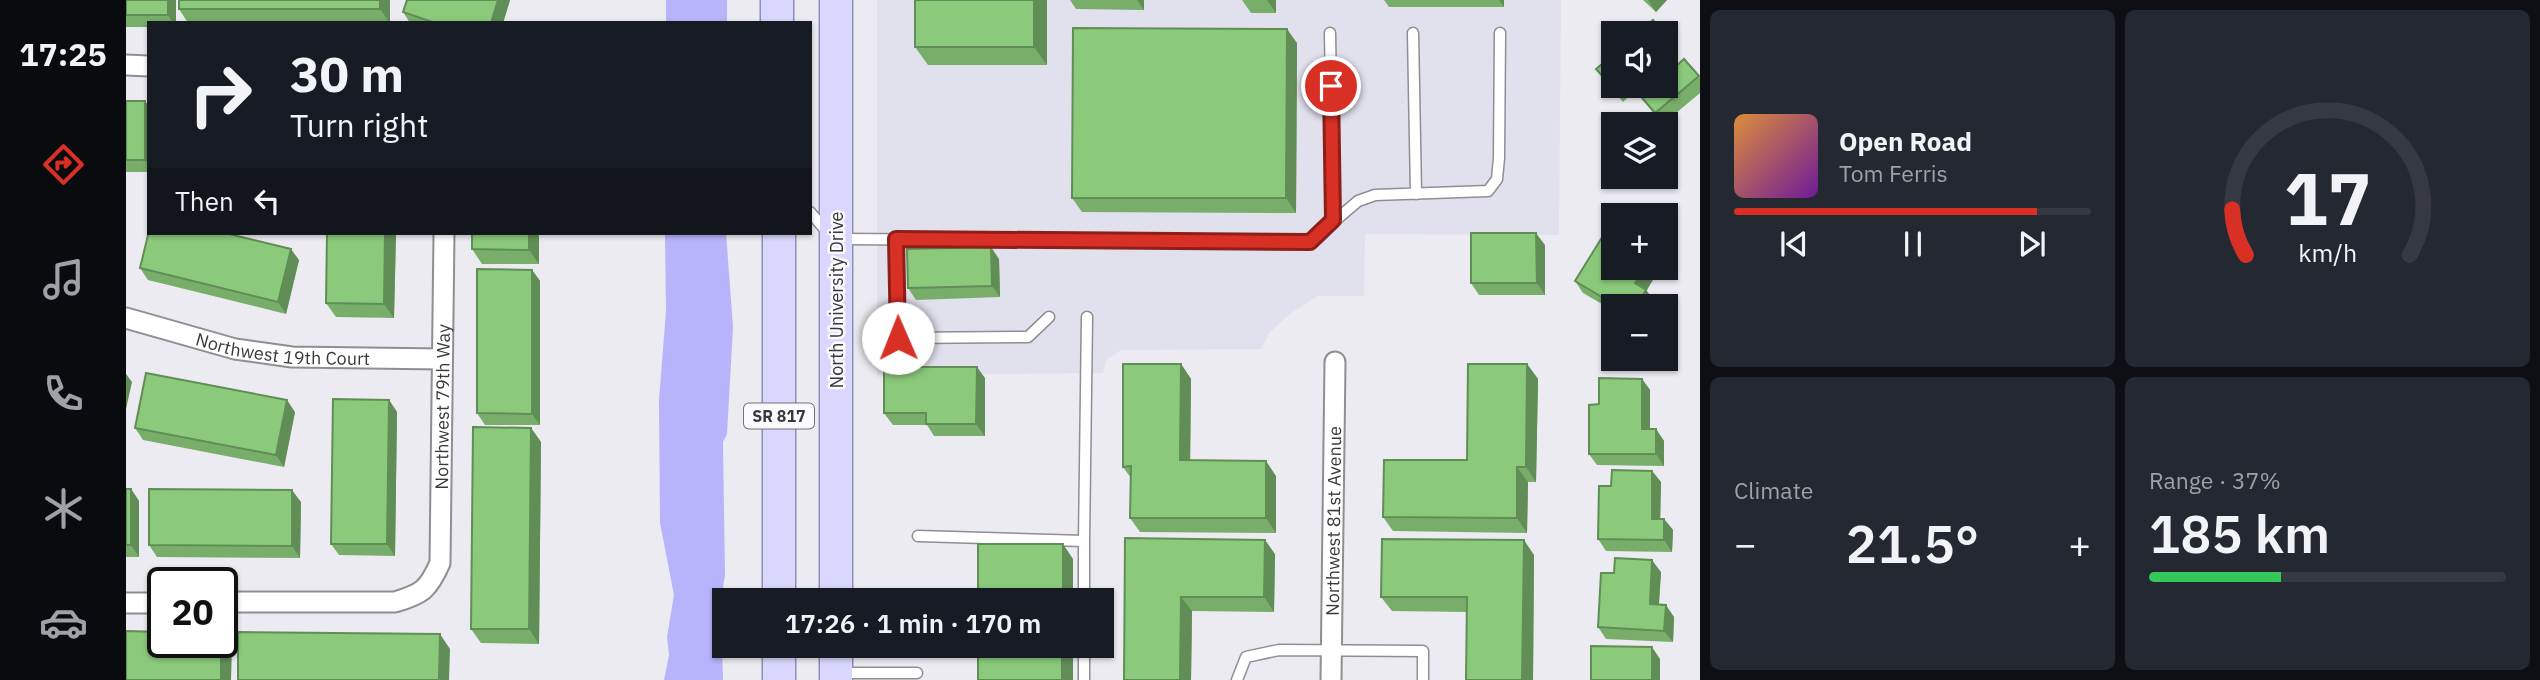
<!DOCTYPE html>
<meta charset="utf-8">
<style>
body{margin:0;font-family:"IBM Plex Sans",sans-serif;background:#242831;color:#f1f3f6;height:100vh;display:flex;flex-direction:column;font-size:26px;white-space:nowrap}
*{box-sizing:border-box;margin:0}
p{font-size:23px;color:#9ea1a6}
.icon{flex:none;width:38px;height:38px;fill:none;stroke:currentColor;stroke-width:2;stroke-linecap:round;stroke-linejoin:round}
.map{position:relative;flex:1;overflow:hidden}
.drawer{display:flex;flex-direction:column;gap:10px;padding:10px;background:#0d0f14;width:840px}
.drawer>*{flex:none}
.top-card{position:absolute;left:21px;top:21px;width:665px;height:214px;border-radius:0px;box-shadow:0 2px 5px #0004;background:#171b24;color:#f1f3f6;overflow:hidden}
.tools{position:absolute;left:1475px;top:21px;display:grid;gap:14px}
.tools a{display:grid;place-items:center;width:77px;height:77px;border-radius:0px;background:#171b24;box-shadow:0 2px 5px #0004;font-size:35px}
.speed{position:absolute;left:21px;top:567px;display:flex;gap:14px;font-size:35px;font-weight:700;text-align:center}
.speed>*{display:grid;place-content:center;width:91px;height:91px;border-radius:50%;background:#171b24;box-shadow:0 2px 5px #0004;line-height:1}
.speed .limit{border:4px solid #111;border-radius:10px;background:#fff;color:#111}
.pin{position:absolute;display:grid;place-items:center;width:60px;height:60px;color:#fff;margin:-30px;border:4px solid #fff;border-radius:50%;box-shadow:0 2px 7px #0007}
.me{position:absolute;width:77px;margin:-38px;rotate:359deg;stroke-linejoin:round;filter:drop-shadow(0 0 5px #0008)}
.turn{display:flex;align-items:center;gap:24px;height:147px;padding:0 28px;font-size:32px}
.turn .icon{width:91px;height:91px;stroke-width:2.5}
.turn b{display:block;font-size:49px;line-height:60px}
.then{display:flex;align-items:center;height:66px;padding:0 28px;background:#0003;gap:14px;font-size:26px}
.big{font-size:52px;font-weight:600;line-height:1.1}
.drawer .tile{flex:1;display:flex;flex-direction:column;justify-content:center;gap:10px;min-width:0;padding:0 24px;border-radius:10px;background:#242831}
.drawer .dial{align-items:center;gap:0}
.dial svg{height:182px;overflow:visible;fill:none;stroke:#363941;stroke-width:7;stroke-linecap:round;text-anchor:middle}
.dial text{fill:#f1f3f6;stroke:none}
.song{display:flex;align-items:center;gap:21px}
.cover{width:84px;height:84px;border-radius:10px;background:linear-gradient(135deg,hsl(30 70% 55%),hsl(280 70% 35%))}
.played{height:7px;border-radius:4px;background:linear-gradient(90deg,#d93025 85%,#363941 85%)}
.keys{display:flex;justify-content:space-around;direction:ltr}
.heat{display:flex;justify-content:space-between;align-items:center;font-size:38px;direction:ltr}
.charge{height:10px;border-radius:5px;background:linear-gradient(90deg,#34c759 37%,#363941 0)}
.drawer .tiles{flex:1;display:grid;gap:10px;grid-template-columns:repeat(2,1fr)}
.trip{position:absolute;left:586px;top:588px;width:402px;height:70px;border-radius:0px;background:#171b24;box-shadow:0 2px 5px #0004;font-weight:600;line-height:70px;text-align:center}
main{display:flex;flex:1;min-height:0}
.menu{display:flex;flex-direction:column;width:126px;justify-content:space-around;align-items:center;background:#090b0e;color:#9ea1a6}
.menu .icon{width:49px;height:49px}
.menu .selected{color:#d93025}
.menu b{font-size:32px;color:#f1f3f6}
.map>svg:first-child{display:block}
.built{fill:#e1e0ed}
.water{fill:#b8b4fb}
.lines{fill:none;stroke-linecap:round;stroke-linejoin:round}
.lane-casing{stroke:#8e8e93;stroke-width:13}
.street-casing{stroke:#8e8e93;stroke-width:23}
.primary-casing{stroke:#908eb8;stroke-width:35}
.lane{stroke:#fff;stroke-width:10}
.street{stroke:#fff;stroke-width:19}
.primary{stroke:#d9d7fd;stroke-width:32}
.wall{fill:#78ae6a}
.shaded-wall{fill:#618d56}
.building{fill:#8bca7b;stroke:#618d56;stroke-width:2}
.route-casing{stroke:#8d1f18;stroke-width:18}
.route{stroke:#d93025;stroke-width:12}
.labels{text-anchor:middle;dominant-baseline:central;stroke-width:5;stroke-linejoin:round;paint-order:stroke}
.shield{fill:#f9f9fe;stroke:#737376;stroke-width:2}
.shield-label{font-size:16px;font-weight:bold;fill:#39393b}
.street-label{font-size:18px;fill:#39393b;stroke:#f9f9fe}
</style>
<main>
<nav class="menu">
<b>17:25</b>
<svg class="icon selected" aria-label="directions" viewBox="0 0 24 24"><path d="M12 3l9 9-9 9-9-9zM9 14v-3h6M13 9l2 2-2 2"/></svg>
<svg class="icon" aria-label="music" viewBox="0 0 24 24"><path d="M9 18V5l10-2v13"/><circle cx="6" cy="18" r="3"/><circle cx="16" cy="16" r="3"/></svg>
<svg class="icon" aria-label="phone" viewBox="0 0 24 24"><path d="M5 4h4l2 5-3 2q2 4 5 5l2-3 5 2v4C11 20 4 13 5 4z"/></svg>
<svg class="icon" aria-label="climate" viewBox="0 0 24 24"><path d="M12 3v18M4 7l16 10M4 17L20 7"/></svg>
<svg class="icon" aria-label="car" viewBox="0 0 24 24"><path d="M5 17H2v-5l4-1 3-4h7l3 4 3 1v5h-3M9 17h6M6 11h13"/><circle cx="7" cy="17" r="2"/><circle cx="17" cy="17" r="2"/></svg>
</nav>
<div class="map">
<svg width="1574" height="680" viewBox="0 0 1574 680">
<rect width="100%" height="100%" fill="#ebebf1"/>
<path class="built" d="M751,0H1435L1433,235L1239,234L1238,296H1192L1165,313L1144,332L1135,349L995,350L980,360L977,373L751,375Z"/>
<path class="water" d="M540,0H601V23H540Z
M539,233H600L607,327L601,434L597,442L599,576C593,599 604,609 592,636L596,641L597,680H538L543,655L541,637L548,595L534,523L533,400L540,311Z"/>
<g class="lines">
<defs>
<path id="lane" d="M1204,33L1207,220
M1287,33L1290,194
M684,212L702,233
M715,239L1184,242L1232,201L1249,195L1362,191L1371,179L1373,158L1374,33
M770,239L772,338L902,337L923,317
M792,536L958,541V600
M958,541L961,317
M958,646V680
M714,673H791
M1111,680L1120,657L1153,650L1297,651V680"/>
<g id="street">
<path d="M0,65L23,66"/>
<path id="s1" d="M0,318L109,349L166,357L316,359"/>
<path id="s2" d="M96,602H269C296,594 302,590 314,563L318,233"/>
<path d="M0,603H37"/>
<path id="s3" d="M1205,680L1209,362"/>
</g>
<path id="primary" d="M651,0V23
M653,233V600
M710,600V0
M653,646V680
M710,646V680"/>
</defs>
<use href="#lane" class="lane-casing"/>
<use href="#street" class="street-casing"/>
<use href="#primary" class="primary-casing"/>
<use href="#lane" class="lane"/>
<use href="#street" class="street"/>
<use href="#primary" class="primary"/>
</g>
<path class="wall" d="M0,0H50V23H23V27H0Z
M264,0V23H62L53,9Z
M281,0H384L377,23H284L277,12Z
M789,0H921V65H802L789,47Z
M944,0H1018V10L950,9Z
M1116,0H1150V13H1125Z
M1258,0H1378V7H1263Z
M1517,0H1541L1530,12Z
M1540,35L1552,51L1543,58L1550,66L1558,59L1574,78V93L1537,124L1509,91L1497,102L1478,80L1470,69L1488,86H1540Z
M1171,43L1170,213L956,212L946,198Z
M0,101H19L23,107V172H0Z
M201,233H270L268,318L210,317L200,303Z
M346,233H413V264H356L346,249Z
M1419,245V295H1353L1345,283Z
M873,259L874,297L790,300L782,288Z
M173,260L160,314L22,280L14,268Z
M1534,268L1520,290L1529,302L1526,306H1488V311L1457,293L1449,281Z
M406,270L414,281V425H359L351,413Z
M1055,364L1065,379L1064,460L1150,476V533L1014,532L1004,518L1005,478L997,467Z
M1401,364L1412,379L1410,482H1402L1401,533L1267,531L1257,517L1341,460Z
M859,378V436H808L801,425H767L758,413Z
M1516,379L1524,390V429H1530L1538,441V466L1471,465L1463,454L1473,404Z
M263,400L271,412L269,556L213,555L205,544Z
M169,412L158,467L17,440L9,428Z
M405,428L415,442L413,644L355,643L345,629Z
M1526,471L1535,482L1534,519H1538L1547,530L1546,552L1480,551L1472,539L1485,486Z
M0,489H5L13,501V557H0Z
M175,502L174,558L31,557L23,545Z
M999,538L1149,554L1148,612L1066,611L1065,680H998Z
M1408,555L1407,680H1340L1341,612L1266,611L1255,597Z
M1535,572L1533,605L1548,617L1547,642L1480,639L1472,627L1488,573Z"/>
<path class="shaded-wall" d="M42,0H50V23H47L42,15Z
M254,0H264V23L254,9Z
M372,0H384L377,23H365Z
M908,0H921V65L908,47Z
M1011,0H1018V10Z
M1141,0H1150V13Z
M1373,0H1378V7Z
M1522,0H1541L1530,12Z
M1161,29L1171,43L1170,213L1160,198Z
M19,101L23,107V165L19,160Z
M259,233H270L268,318L258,304Z
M403,233H413V264L403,250Z
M1410,233L1419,245V295L1411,283Z
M865,247L873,259L874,297L866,286Z
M165,249L173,260L160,314L152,302Z
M1519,268H1534L1518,295L1509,283Z
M406,270L414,281V425L406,414Z
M1520,290L1529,302L1526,306H1510Z
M1055,364L1065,379L1064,475L1054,460Z
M1401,364L1412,379L1410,482L1400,467Z
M851,367L859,378V436L850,424Z
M0,374L6,382L0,409Z
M1516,379L1524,390V441L1516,429Z
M161,400L169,412L158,467L150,455Z
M263,400L271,412L269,556L261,544Z
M405,428L415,442L413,644L403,629Z
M1530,429L1538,441V466L1530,454Z
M1140,461L1150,476V533L1140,518Z
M1391,467L1402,482L1401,533L1391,518Z
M1526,471L1535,482L1534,530L1526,519Z
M5,489L13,501V557L5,545Z
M166,490L175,502L174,558L166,546Z
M1538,519L1547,530L1546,552L1538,540Z
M1139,540L1149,554L1148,612L1138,597Z
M1398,540L1408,555L1407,680H1396Z
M937,544L947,559V600H937Z
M1526,560L1535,572L1532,616L1524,604Z
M1055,597L1066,611L1065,680H1054Z
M1540,605L1548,617L1547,642L1538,631Z
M96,634L106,647L105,680H95Z
M314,634L324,649L323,680H313Z
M936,646H947V680H936Z
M1526,647L1534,659V680H1526Z"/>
<path class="building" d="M0,0H42V15H0Z
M53,0H254V9H53Z
M281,0H372L365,23H309L277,12Z
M789,0H908V47H789Z
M1527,20L1538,33H1512Z
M947,28L1161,29L1160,198H946Z
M1488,54V86H1494L1489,90L1470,69Z
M1540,54L1550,66L1558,59L1573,76L1529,113L1506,86H1540Z
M0,101H19V160H0Z
M1488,218V268H1519L1509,283L1520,290L1510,306H1491L1449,281Z
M23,231V233H99L165,249L152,302L14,268Z
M201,233H259L258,304L200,303Z
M346,233H403V250L346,249Z
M1345,233H1410L1411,283H1345Z
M865,247L866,286L782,288L781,249Z
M351,269L406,270V414L351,413Z
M997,364H1055L1054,460L1140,461V518H1004L1005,466L997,467Z
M1342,364H1401L1400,467H1391V518L1257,517L1258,460H1341Z
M758,367H851L850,424H800V413H758Z
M20,373L161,400L150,455L9,428Z
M1473,378L1516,379V429H1530V454H1463V405L1473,404Z
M207,399L263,400L261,544H205Z
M347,427L405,428L403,629H345Z
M1486,470L1526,471V519H1538V540L1472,539L1473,486H1485Z
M0,489H5V545H0Z
M23,489L166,490V546L23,545Z
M999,538L1139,540L1138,597H1055L1054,680H998Z
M1256,539L1398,540L1396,680H1340L1341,597H1255Z
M852,544H937V600H852Z
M1489,558L1526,560L1524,604L1540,605L1538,631L1472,627L1475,573H1488Z
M0,631L37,632V642H95V680H0Z
M112,632L314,634L313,680H112Z
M852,646H936V680H852Z
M1465,646L1526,647V680H1465Z"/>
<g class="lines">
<defs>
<path id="route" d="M772,338L770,239L1184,242L1207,220L1205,86"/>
</defs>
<use href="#route" class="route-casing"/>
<use href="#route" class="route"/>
</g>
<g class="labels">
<rect class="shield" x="618" y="403.5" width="70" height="25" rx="5"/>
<g class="shield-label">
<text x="653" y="416">SR 817</text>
</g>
<g class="street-label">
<text transform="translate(710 300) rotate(-90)">North University Drive</text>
<text stroke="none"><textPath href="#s1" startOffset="161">Northwest 19th Court</textPath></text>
<text stroke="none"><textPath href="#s2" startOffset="392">Northwest 79th Way</textPath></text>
<text stroke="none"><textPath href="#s3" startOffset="159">Northwest 81st Avenue</textPath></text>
</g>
</g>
</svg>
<div class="tools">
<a><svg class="icon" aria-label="sound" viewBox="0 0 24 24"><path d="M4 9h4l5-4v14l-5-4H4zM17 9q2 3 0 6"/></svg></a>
<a><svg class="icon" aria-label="layers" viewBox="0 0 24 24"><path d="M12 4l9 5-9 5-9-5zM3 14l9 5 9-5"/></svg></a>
<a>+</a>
<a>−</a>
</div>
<div class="speed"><div class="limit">20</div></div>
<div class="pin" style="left:1205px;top:86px;background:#d93025"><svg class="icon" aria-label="arrive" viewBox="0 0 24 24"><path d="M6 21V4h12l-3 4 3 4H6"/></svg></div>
<svg class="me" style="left:772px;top:338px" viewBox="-20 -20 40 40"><circle r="19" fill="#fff"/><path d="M0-13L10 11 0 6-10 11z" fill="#d93025"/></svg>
<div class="trip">17:26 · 1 min · 170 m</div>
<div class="top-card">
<div class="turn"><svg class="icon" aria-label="right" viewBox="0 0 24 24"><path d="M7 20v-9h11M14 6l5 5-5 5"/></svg><div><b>30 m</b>Turn right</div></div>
<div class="then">Then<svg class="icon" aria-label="left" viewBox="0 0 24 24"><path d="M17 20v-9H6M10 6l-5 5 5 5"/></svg></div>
</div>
</div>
<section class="drawer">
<div class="tiles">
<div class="tile">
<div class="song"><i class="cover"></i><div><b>Open Road</b><p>Tom Ferris</p></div></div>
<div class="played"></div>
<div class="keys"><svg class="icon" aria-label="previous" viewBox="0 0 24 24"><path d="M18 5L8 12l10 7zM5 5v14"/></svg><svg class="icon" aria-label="pause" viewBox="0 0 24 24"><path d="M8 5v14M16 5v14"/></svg><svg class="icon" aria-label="next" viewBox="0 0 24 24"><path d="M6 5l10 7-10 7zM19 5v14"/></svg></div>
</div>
<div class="tile dial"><svg viewBox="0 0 100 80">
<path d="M14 69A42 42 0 1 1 86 69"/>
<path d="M14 69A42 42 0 0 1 8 49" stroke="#d93025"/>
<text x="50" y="56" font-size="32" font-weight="700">17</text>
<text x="50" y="72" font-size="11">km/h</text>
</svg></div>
<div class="tile"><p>Climate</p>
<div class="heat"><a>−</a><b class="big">21.5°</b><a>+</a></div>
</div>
<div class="tile"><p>Range · 37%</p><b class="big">185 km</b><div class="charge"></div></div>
</div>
</section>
</main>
